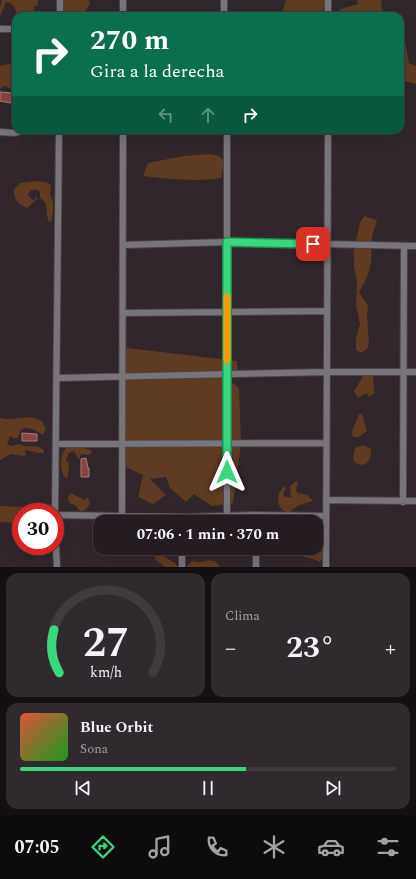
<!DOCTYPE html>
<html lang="es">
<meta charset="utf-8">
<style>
body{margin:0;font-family:Spectral,serif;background:#30292d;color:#f1f3f6;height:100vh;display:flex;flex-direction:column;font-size:15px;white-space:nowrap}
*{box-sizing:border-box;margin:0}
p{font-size:13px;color:#a3a1a5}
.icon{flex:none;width:22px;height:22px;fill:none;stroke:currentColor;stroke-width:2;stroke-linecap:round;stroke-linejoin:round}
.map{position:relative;height:567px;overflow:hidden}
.drawer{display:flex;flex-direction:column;gap:6px;padding:6px;background:#140f12;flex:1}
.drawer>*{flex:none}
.guide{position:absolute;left:12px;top:12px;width:392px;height:122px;border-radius:12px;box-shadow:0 4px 16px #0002,0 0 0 1px #413a3e;background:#0b6e4f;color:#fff;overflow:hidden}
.speed{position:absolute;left:12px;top:503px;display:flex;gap:8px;font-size:20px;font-weight:700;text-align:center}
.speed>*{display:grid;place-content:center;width:52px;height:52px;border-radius:50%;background:#241c20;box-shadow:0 4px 16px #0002,0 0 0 1px #413a3e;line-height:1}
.speed .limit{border:6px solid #d22;background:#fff;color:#111}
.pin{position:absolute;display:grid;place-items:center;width:34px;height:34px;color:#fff;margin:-17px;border-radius:8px;box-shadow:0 2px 6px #0006}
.me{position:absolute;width:44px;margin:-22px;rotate:0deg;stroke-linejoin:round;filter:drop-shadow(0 0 3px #0008)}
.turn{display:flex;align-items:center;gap:14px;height:84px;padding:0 12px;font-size:18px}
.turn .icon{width:52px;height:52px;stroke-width:2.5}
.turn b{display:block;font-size:28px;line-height:34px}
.lanes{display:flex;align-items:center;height:38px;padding:0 12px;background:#0003;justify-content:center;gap:20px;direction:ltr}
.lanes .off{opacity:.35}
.big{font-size:30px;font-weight:700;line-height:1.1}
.drawer .card{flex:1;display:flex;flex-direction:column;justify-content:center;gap:6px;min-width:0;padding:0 14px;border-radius:12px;background:#30292d}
.drawer .dial{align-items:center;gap:0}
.dial svg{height:104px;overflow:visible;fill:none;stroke:#413a3e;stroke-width:7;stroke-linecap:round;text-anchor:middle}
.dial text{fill:#f1f3f6;stroke:none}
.song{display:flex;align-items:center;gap:12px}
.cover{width:48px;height:48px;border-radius:6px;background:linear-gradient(135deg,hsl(10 70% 55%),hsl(120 70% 35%))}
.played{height:4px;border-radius:2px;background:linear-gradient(90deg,#39d87f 60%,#413a3e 60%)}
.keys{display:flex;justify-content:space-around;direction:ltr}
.heat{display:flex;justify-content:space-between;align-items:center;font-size:22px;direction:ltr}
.drawer .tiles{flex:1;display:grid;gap:6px;grid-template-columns:1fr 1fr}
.card:last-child{grid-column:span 2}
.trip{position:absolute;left:93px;top:515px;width:230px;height:40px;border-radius:12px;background:#241c20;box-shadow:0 4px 16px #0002,0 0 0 1px #413a3e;font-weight:700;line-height:40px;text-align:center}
.tabs{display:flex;height:64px;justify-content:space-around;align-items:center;background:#0e0b0d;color:#a3a1a5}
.tabs .icon{width:28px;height:28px}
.tabs .active{color:#39d87f}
.tabs b{font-size:18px;color:#f1f3f6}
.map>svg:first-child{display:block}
.green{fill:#5f3b22}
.building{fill:#8f4243;stroke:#918483}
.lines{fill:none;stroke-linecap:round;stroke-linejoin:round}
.minor-casing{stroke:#4c4247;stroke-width:8}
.minor{stroke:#78757a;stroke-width:6}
.route-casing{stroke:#258c53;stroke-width:10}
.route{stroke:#39d87f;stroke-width:7}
.slow{stroke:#f59e0b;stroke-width:7}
</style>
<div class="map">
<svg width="416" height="567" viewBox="0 0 416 567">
<rect width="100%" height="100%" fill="#30262b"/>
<path class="green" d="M2,0H38V5L34,7V11L41,16L49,14V16H17C16,9 14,3 6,2L0,16V8Z
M64,0H89L90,4L84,13L76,14L75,16H64Z
M286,0H325V7L321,16H283L282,13Z
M357,0H381L383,16H339L340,9L358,4Z
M400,32H403L409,63L416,66V84L400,80Z
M16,58V100C14,92 13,88 4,86L0,89V66L13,63Z
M210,154C216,155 220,156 224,161L221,178C196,182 169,179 143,176L148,163L184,156Z
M36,181L46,182L51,185L50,195C55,204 53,212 51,222H49L47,216L46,204L40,197V192L38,190H31L28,194L31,199L34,200L37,196V199L27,208C18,204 13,199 14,189L20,183Z
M364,216L377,220L372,236L371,263L368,275L359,293L368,305L367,314L369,344L367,349L361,353L356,350V338L360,324L356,306L357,282L354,267V249L360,223Z
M127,348L237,361L238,372L231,375L230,381L239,388L241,443L233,503L212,506L194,494L186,502L170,488L166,477L150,479L166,495L153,504L138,497L143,475L126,467L120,358Z
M368,375L373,376C374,381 373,388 375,393L369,397L366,393L360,397H357L354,391L363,376Z
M359,414H362L367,431L359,437H353L352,432Z
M31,417L42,421L46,429L43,435C35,431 31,426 21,429L18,438H14L10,436L7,444L12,446L20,444C28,449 37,443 44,450V453H39L25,450L26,455L22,456L11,454L0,460V418L8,419Z
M69,444L91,450L92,452L89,455L81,454L79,460L74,451L69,453L66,460L69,464L68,477L65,478C58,466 60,454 69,444Z
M363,445L371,449C372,455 370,462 363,465L355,463L353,459L355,448Z
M296,481L298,483L296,491L298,493L307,495L313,501L299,505L288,513C275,508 275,494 285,486L286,489L283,493L284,496L291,498L290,486Z
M71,493L84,500L86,498H88L90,503C88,508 86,511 80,511L75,505L69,503L68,497Z
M0,506L50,508V512H21V524L0,522Z
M147,548H170V552L164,556C168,560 175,561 178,567H165L156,560L152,552Z
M294,548H306L307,549L322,552L324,558L320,562C311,557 297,558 294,548Z
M210,560L215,561L220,567H186L192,561L200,562Z"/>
<path class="building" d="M0,92L13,93L11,103L0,101Z
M22,433L37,434V441H22Z
M86,458L88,468H89V477H81V459Z"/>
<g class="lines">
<defs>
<path id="minor" d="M60,0V16
M224,0V16
M123,16V0
M328,16V0
M0,29H16
M227,130V516
M0,132L15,133L24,130
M123,245L227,242L416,246
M123,313L327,311
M57,378L327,372H416
M56,444L326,443
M326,500L416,501
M403,502L404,247
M55,512L59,130
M55,515L190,517L254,515L326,516
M122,516L123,130
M55,527L57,567
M256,548V567
M182,567V548
M326,567L328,130"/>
</defs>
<use href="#minor" class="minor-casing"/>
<use href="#minor" class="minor"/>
</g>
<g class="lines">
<defs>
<path id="route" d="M227,472V242L313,244"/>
</defs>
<use href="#route" class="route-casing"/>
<use href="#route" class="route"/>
<path class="slow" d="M227,360V297"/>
</g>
</svg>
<div class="speed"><div class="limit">30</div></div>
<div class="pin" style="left:313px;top:244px;background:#d93025"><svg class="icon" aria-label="arrive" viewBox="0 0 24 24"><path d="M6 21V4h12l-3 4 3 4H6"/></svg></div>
<svg class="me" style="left:227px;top:472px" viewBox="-20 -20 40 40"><path d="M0-17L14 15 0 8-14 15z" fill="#39d87f" stroke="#fff" stroke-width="4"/></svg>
<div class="trip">07:06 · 1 min · 370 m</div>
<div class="guide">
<div class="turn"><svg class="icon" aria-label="right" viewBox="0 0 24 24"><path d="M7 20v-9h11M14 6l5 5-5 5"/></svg><div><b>270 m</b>Gira a la derecha</div></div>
<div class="lanes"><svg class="icon off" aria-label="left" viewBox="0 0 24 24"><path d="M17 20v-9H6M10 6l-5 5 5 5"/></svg><svg class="icon off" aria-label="ahead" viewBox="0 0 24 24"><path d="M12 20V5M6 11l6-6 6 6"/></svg><svg class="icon" aria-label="right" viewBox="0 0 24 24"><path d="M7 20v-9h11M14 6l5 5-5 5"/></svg></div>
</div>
</div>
<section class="drawer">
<div class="tiles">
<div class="card dial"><svg viewBox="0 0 100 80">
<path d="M14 69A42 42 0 1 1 86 69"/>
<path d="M14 69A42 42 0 0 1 10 36" stroke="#39d87f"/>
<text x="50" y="56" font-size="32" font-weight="700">27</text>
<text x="50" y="72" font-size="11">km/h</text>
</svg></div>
<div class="card"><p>Clima</p>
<div class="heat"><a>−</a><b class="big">23°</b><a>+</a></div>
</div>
<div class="card">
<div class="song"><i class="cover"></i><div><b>Blue Orbit</b><p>Sona</p></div></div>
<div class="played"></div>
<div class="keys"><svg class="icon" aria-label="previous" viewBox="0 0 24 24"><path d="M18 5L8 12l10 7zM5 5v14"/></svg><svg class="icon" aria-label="pause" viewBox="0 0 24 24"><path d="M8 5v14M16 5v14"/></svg><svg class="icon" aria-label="next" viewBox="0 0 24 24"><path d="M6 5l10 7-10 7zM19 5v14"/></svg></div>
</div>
</div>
</section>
<nav class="tabs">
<b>07:05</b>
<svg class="icon active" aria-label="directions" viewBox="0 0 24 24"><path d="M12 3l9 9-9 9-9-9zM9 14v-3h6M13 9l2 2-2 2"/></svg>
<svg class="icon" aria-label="music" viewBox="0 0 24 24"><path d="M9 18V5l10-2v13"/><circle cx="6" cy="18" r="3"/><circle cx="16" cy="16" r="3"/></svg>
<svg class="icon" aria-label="phone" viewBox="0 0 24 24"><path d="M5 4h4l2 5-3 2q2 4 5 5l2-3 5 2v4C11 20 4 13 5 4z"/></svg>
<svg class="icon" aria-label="climate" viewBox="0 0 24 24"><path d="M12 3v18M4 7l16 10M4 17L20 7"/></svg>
<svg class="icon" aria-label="car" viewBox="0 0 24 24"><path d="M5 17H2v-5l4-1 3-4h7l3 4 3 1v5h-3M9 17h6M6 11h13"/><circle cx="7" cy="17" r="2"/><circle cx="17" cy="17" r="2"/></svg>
<svg class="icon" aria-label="filters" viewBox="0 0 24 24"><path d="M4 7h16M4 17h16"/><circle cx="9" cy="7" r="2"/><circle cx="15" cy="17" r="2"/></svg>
</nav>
